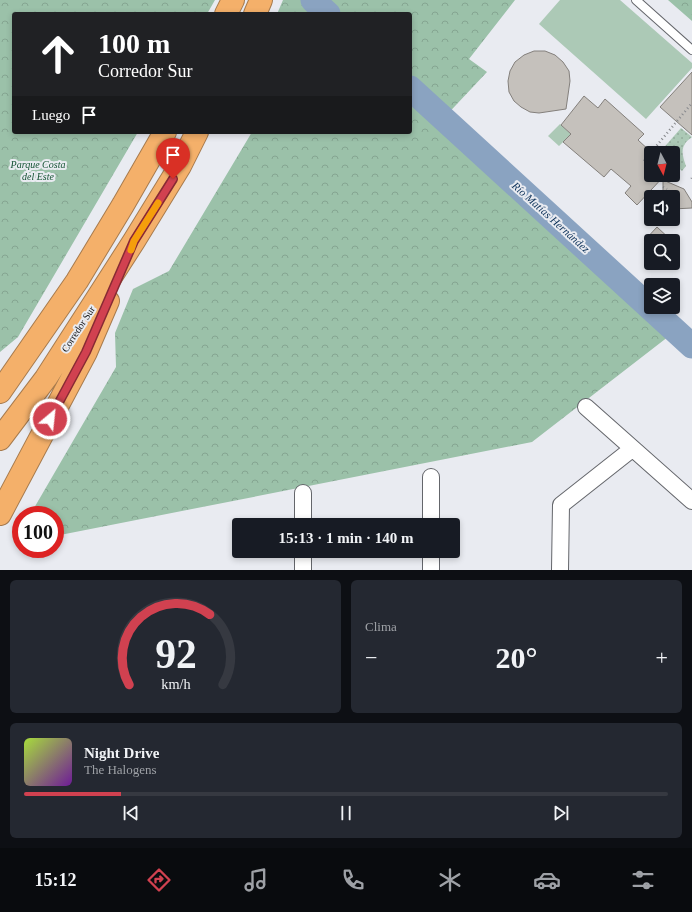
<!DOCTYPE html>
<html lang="es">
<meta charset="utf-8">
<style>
body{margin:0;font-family:Georgia,serif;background:#242831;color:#f1f3f6;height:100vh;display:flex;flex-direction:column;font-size:15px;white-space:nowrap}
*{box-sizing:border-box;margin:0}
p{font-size:13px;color:#9ea1a6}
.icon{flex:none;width:22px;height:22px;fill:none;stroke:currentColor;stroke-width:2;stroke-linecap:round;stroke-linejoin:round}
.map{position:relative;height:570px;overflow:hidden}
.panel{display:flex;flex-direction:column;gap:10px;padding:10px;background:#0d0f14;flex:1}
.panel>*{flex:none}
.hud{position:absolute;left:12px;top:12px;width:400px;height:122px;border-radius:4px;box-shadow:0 2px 6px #0003;background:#202124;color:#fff;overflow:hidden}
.needle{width:26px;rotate:173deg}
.fabs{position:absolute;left:644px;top:146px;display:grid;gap:8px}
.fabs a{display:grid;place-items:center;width:36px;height:36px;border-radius:4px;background:#171b24;box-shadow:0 2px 6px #0003;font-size:20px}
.speed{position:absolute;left:12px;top:506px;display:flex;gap:8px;font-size:20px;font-weight:700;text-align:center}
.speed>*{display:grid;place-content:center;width:52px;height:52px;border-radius:50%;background:#171b24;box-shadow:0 2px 6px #0003;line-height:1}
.speed .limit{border:6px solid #d22;background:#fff;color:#111}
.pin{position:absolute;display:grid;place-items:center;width:34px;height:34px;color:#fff;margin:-41px -17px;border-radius:50% 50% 50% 0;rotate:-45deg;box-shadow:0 0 4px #0007}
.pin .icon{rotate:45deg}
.me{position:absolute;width:44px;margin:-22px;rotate:28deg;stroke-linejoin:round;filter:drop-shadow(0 0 3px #0008)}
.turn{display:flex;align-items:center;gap:14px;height:84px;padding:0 20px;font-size:18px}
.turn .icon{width:52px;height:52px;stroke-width:2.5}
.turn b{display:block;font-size:28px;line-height:34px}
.then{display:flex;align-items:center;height:38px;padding:0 20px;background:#0003;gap:8px;font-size:15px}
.big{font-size:30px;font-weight:600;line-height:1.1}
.panel .widget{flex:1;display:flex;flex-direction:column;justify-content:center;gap:6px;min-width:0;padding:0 14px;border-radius:6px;background:#242831}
.panel .dial{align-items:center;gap:0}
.dial svg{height:104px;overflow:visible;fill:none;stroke:#363941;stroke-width:7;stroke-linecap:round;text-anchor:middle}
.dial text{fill:#f1f3f6;stroke:none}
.song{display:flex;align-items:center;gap:12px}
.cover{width:48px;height:48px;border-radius:6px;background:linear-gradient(135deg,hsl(80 70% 55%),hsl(280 70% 35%))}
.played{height:4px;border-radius:2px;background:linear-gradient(90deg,#d14150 15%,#363941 15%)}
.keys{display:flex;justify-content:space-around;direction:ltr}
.heat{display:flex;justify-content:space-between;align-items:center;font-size:22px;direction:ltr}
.panel .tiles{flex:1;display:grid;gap:10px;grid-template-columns:1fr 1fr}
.widget:last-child{grid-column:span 2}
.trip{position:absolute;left:232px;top:518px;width:228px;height:40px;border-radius:4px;background:#171b24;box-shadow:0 2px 6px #0003;font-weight:600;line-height:40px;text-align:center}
.tabs{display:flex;height:64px;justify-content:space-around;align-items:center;background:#090b0e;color:#9ea1a6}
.tabs .icon{width:28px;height:28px}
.tabs .active{color:#d14150}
.tabs b{font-size:18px;color:#f1f3f6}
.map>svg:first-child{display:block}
.forest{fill:url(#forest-crowns)}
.park{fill:url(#park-dots)}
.garden{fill:#acc9b6}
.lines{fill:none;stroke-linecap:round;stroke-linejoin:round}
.river{stroke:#8aa3c1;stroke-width:25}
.building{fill:#c5c1bc;stroke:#84807c}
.lane-casing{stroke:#64666b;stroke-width:10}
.street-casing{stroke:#64666b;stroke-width:18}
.highway-casing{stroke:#a77b4e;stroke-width:24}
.path{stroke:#85878b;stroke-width:2.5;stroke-dasharray:1 3;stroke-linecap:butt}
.lane{stroke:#fff;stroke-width:8}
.street{stroke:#fff;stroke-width:16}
.highway{stroke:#f4b06a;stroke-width:22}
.route-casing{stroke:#882a34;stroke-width:10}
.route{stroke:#d14150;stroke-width:7}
.slow{stroke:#f59e0b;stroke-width:7}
.labels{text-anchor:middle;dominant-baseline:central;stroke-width:4;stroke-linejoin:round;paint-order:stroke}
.park-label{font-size:10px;font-style:italic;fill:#145233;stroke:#e9ebf1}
.street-label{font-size:10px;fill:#18191b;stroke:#e9ebf1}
.water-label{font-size:11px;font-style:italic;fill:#0b3058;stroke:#e9ebf1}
</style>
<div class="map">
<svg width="692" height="570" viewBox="0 0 692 570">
<defs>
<pattern id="forest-crowns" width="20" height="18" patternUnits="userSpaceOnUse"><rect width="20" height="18" fill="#9bc1a9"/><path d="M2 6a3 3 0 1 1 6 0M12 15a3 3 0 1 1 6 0" fill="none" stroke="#85a591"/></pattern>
<pattern id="park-dots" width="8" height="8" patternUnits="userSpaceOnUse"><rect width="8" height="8" fill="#acc9b6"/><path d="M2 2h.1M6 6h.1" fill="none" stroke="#93ac9c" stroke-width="1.8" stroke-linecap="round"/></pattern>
</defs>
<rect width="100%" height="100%" fill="#e9ebf1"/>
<path class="forest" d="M0,0H215L207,14H14V132H138L18,337L0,352Z
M283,0H515L469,59L487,72L441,121L673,333L532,442L55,536V515H30L116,367L115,333L133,289L169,271L252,132H410V14H277Z
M668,0H692V21Z"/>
<path class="park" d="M681,128L692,137C690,139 686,141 685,144C680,150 684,160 686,166L682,171L673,163V153H662L660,152Z"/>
<path class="garden" d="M560,0H620L692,63V68L646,119L539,24Z
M560,124L571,134L559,146L548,136Z"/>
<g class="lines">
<path class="river" d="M313,0L328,14
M410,88L692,346"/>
</g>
<path class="building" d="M534,51H545L555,55L563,62L569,71L570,81L566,109L539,113L530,112L521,107L514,101L509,92L508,81L510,71L515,62L524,55Z
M692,72V135L660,107Z
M584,96L598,108L605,99L644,134L638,140L651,152V175H665L637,205L625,193L631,186L611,169L604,177L563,142L571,134L561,125Z
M663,180L684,189L692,202V208L673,209V197H663Z
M657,227L672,241H644Z"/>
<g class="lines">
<defs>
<path id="lane" d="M636,0L692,50"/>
<path id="street" d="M586,407L692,501
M303,525V493
M431,525V477
M303,570V551
M431,570V551
M560,570L561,505L632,449"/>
<path id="highway" d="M226,14L233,0
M255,14L261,0
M0,392L77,281L123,205L165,132
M0,439L46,378L134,241L180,166L197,132
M0,514L86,352L108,301"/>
</defs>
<use href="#lane" class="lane-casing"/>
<use href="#street" class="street-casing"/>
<use href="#highway" class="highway-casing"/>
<path class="path" d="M644,161L692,103
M692,178L691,180H692
M663,187L667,189"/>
<use href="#lane" class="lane"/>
<use href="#street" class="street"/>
<use href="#highway" class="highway"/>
</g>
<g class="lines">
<defs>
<path id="route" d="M50,419L86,352L134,241L173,179"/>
</defs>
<use href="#route" class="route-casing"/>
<use href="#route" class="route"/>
<path class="slow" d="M131,250L134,241L158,203"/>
</g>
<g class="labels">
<g class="park-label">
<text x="38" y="164">Parque Costa<tspan x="38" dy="12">del Este</tspan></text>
</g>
<g class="street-label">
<text transform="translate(78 329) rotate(-57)">Corredor Sur</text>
</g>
<g class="water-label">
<text transform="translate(551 217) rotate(42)">Río Matías Hernández</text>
</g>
</g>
</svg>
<div class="fabs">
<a><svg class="needle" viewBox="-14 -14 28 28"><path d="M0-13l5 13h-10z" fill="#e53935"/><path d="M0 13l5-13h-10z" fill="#9ea1a6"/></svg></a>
<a><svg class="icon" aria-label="sound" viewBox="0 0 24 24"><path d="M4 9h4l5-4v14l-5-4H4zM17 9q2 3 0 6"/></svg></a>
<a><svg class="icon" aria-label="search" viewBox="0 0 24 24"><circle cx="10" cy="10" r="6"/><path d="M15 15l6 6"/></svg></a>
<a><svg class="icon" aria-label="layers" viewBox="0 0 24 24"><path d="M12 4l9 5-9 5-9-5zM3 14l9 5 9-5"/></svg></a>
</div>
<div class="speed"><div class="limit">100</div></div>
<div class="pin" style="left:173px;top:179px;background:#d93025"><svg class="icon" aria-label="arrive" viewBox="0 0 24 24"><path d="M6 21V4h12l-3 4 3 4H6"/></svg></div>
<svg class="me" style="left:50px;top:419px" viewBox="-20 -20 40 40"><circle r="17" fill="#d14150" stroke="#fff" stroke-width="3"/><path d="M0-11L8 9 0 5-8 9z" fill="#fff"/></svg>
<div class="trip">15:13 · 1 min · 140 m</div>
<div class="hud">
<div class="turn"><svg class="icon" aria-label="ahead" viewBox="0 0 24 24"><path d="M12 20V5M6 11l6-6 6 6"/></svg><div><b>100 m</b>Corredor Sur</div></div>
<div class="then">Luego<svg class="icon" aria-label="arrive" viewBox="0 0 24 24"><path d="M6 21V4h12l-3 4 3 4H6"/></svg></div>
</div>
</div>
<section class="panel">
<div class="tiles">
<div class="widget dial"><svg viewBox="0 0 100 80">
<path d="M14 69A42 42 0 1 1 86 69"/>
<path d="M14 69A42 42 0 0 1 76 15" stroke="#d14150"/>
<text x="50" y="56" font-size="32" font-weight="700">92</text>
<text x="50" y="72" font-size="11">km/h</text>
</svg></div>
<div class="widget"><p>Clima</p>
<div class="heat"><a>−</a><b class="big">20°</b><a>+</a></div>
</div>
<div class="widget">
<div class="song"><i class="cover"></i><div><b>Night Drive</b><p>The Halogens</p></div></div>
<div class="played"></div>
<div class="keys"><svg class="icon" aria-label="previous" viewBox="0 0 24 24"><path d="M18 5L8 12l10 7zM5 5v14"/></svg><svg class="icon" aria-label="pause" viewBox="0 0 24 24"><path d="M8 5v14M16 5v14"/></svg><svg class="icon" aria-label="next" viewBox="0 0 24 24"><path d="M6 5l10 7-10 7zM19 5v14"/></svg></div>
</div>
</div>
</section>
<nav class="tabs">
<b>15:12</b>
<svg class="icon active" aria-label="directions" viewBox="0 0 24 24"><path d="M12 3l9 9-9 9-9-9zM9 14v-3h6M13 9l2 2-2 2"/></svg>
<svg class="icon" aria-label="music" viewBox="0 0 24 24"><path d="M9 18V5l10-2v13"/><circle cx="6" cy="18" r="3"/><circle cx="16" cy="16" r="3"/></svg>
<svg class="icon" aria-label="phone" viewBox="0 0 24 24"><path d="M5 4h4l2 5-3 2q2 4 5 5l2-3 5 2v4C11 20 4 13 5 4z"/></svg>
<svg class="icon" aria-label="climate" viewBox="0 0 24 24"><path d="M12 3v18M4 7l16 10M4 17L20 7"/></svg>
<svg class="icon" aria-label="car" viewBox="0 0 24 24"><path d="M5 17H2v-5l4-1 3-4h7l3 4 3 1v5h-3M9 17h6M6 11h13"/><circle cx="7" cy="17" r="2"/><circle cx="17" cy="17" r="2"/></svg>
<svg class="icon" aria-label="filters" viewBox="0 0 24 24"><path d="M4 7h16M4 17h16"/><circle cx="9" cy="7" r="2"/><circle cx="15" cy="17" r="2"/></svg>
</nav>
